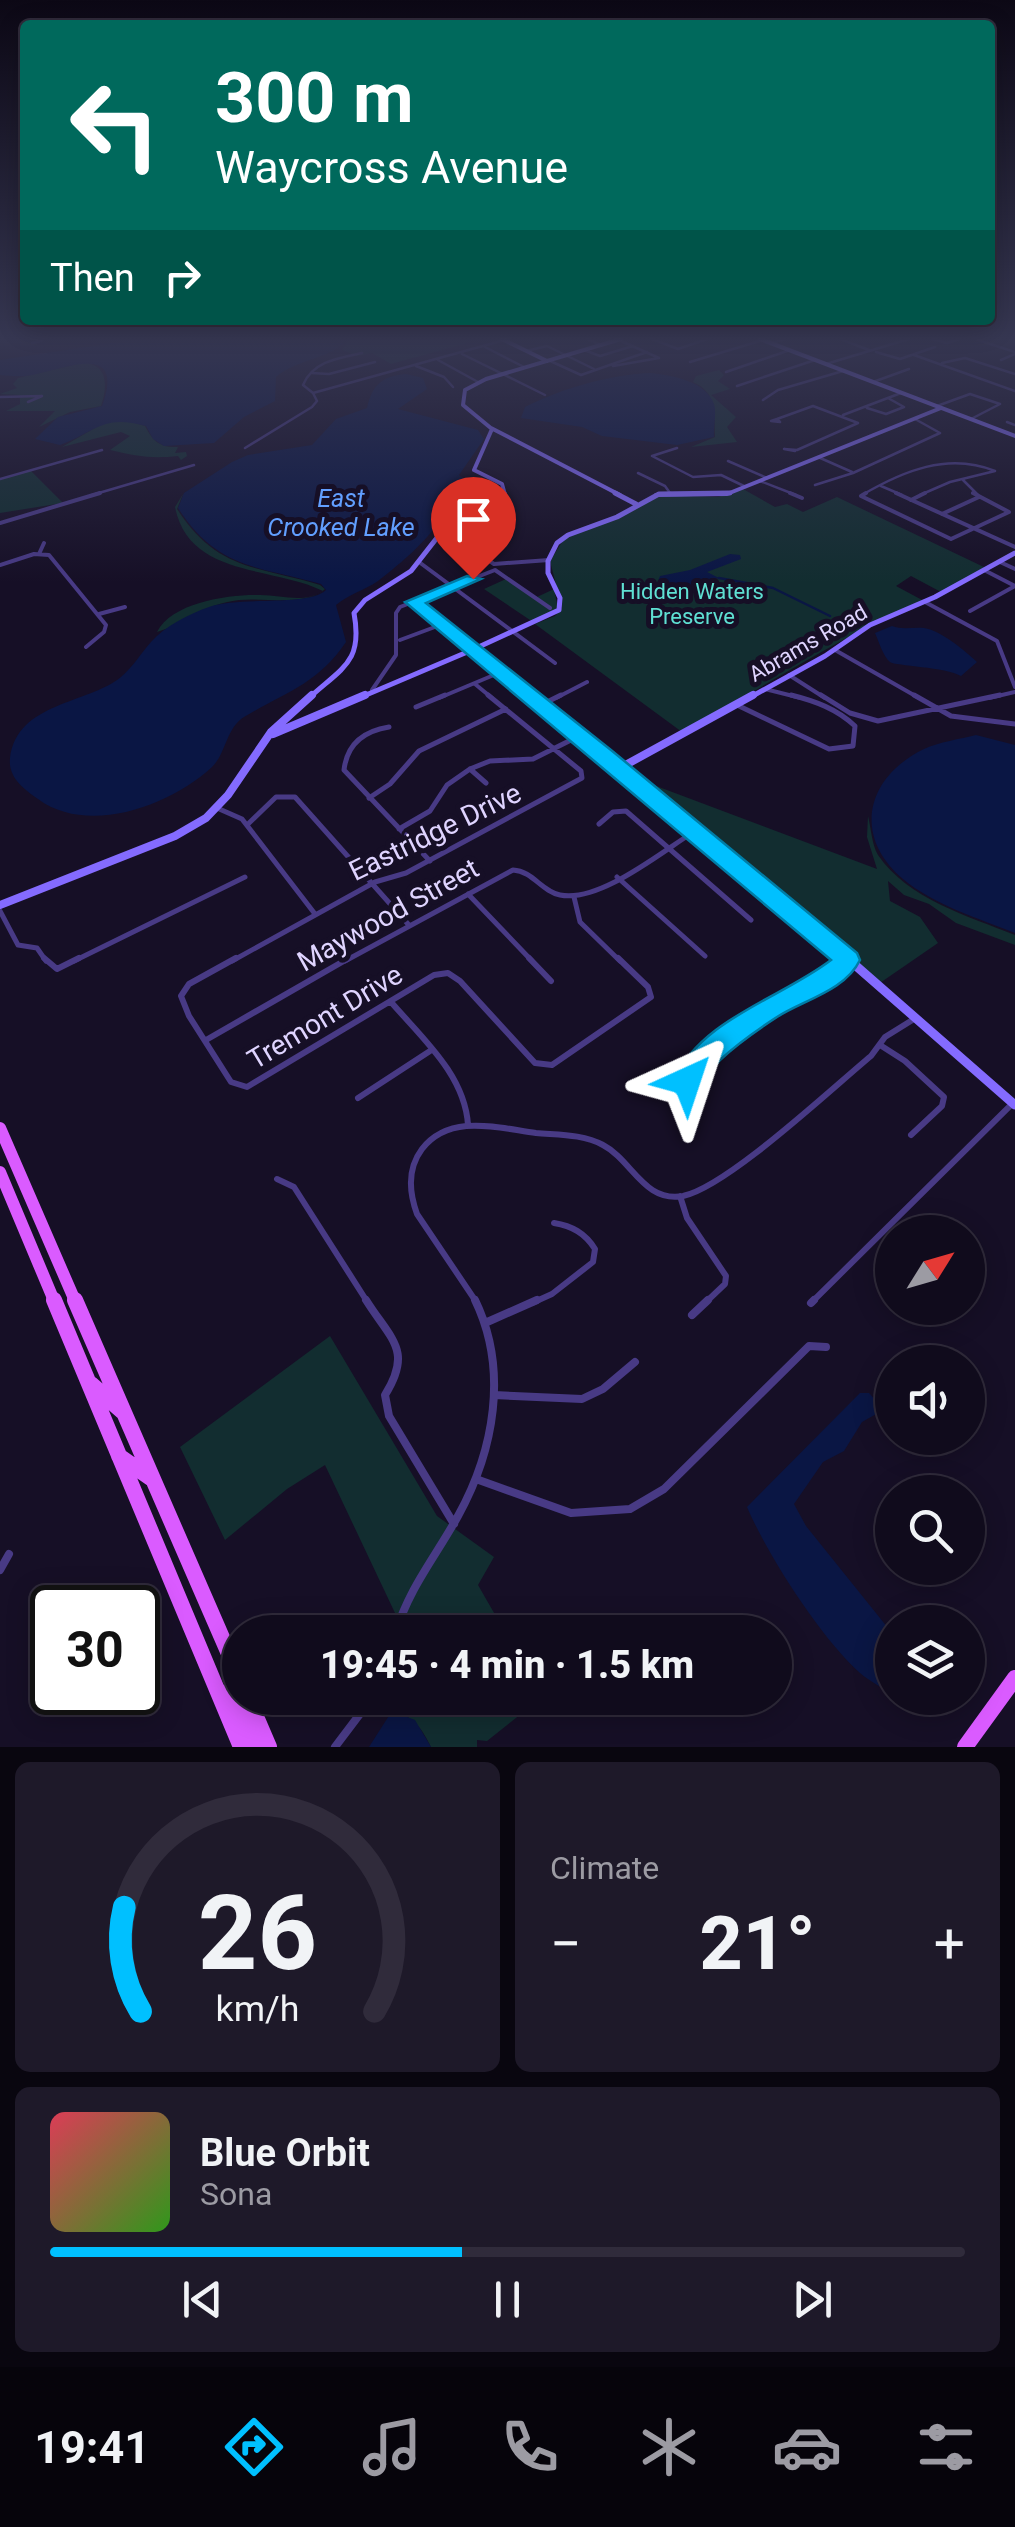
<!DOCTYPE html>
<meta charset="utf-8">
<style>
body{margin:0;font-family:Roboto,sans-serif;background:#1e1929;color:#f1f3f6;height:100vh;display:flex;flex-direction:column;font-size:38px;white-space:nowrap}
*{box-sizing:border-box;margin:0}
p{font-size:32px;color:#9c9ba3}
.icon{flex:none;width:55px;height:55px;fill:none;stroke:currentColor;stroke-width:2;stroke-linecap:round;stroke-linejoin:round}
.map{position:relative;height:1747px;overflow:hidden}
.details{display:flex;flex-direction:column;gap:15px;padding:15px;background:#09060f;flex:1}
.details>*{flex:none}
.hud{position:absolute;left:20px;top:20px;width:975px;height:305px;border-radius:10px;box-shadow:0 5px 25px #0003,0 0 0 2px #302b3b;background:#00695c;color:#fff;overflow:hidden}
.needle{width:65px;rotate:53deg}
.tools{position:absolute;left:875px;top:1215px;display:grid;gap:20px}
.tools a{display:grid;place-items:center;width:110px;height:110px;border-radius:50%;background:#100b1c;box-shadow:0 5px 25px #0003,0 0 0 2px #302b3b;font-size:50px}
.speed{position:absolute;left:30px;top:1585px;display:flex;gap:20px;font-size:50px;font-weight:700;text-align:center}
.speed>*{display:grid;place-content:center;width:130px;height:130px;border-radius:50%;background:#100b1c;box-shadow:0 5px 25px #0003,0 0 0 2px #302b3b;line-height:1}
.speed .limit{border:5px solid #111;border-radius:15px;background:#fff;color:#111}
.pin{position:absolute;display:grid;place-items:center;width:85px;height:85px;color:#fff;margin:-102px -42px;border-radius:50% 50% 50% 0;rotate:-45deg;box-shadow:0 0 10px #0007}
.pin .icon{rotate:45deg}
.me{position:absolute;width:110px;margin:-55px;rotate:42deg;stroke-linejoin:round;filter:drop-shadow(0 0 8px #0008)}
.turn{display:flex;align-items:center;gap:35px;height:210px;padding:0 30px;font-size:45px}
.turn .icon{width:130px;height:130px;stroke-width:2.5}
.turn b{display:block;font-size:70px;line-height:85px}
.then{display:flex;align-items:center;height:95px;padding:0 30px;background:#0003;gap:20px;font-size:38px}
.big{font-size:75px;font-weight:800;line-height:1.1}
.details .tile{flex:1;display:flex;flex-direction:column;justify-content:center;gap:15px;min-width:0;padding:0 35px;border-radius:15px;background:#1e1929}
.details .dial{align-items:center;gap:0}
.dial svg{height:260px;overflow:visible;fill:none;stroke:#302b3b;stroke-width:7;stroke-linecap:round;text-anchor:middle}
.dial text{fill:#f1f3f6;stroke:none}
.song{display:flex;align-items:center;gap:30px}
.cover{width:120px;height:120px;border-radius:15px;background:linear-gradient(135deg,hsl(350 70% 55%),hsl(110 70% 35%))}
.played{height:10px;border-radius:5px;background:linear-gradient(90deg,#00c0ff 45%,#302b3b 45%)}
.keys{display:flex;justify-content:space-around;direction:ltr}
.heat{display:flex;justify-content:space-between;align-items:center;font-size:55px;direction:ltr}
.details .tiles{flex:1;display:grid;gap:15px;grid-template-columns:1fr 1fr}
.tile:last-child{grid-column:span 2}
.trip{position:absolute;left:222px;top:1615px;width:570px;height:100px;border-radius:50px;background:#100b1c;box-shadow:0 5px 25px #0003,0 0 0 2px #302b3b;font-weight:800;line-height:100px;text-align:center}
.tabs{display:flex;height:160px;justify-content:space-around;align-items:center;background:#06040b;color:#9c9ba3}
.tabs .icon{width:70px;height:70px}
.tabs .active{color:#00c0ff}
.tabs b{font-size:45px;color:#f1f3f6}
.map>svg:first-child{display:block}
.green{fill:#122d30}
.water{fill:#0a1644}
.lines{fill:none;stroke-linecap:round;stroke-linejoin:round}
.stream{stroke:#0a1644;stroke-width:2.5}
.street-far4{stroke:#483a85;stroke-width:2.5}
.street-far3{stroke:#483a85;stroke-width:4}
.street-far2{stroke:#483a85;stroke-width:5}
.street-far1{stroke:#483a85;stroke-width:6}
.street{stroke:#483a85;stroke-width:8}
.secondary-far3{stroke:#846bff;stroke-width:4}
.secondary-far2{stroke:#846bff;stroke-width:5}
.secondary-far1{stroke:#846bff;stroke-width:8}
.secondary{stroke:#846bff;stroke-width:9}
.primary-far1{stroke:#da5bff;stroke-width:12}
.primary{stroke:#da5bff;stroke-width:16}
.route{fill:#00c0ff;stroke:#007da6;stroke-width:2.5}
.labels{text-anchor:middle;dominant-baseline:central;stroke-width:10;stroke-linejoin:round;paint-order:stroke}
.far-park-label{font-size:22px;fill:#5fe0d3;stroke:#160f26}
.far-street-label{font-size:22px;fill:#dfd4ff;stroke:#160f26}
.far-water-label{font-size:25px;font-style:italic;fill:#629fff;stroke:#160f26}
.street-label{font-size:28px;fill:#dfd4ff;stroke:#160f26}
</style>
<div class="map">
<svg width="1015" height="1747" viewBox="0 0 1015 1747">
<rect width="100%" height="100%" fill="#160f26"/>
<path class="green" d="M349,339H469L471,342L391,364L372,353L357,356L342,350Z
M82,363C108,363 108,386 101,406L70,412L39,427L55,411H6L20,404V395L0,394L17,388L13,384L18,378Z
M719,370L724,375L718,381L730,389L711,395L736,417L727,427L737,442L691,447L715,437C714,414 718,393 693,382L696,376Z
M124,420L145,426C153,442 161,448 178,447L175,453L186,452L187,456L181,460L178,456C151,459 136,456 110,450L130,436L121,432L62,447L107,421Z
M30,470L63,503L0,513V479Z
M743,489L775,507L787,504L803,512L837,497L986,568L941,592L911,576L896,586L924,601C840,636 763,688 682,732L535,624L555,616L562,608L550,561L564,539L618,517L656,495L718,497Z
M183,494L177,509C217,571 258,566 320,585L325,589C306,607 264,597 239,600C203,604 185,624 157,632C172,602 230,594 260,595C282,595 304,604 323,591C274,566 189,578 175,507Z
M506,579L537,597L554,589L558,608L533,622L484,589Z
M635,778L877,869L867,837L868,816C871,828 872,845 878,855C908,899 968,916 1015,935V945L956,923L929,904L904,895L888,881L890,901L920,917L938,943L877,985L811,924Z
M330,1336L437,1516L494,1557L478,1585L505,1632H404L325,1465L287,1489L225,1540L180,1447Z
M398,1698H531L521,1714L487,1741L477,1740V1747H431C422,1728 412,1715 392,1711Z"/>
<path class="water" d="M139,339H346L347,340C330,359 297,359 276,377L275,401L244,417L214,443L164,446L153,439L146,426C103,414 97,431 60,445L35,439L58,417L102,406C126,341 65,369 32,375C20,377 11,376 0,375V360Z
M650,373C671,375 706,381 714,404C717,413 713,428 714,437L677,445L602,436L582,427L521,418L525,407C563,388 608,375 650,373Z
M406,374L423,378L427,389L398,409L478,430L484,439L459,475L468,481L494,485L498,493C484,507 466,498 448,502C441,531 401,563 378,581C365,590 349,594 336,605L346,642C317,685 285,692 244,717C226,728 226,754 212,767C170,806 88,836 38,799C24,789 8,778 10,758C17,702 88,704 121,677C133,667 141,653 151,642C165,626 189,614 209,607C239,596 308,607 326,590L321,584C259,566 218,570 178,508L184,493L232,462L248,455L312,445L336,419L367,408C372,387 380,376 406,374Z
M730,554L740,555L741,559L707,572L719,578C691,586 684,598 656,586L660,576L690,570Z
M892,626C902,630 913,627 924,628C942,631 965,651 977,662L961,676C946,667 895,666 890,662C883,656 879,642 875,633Z
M976,735L1015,745V933C978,918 934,905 903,879C852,836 866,777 924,749C939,742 960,739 976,735Z
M860,1393H869L877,1402L878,1413L862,1422L844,1451L823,1462L794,1504L806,1526L892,1633V1695C883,1687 870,1682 860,1673C821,1638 768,1556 747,1507Z
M392,1711L415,1720L431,1747H369Z"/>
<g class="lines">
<path class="stream" d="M719,578L773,588L830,616"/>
<path class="street-far4" d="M588,339L601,345
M652,339L678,349L707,339
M840,339L869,350
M932,339L947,343L960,339
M975,339L1015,352
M41,341L32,343L44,339
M772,343L785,339
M485,347L524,367
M584,350L600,356L633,346
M526,351L547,346L594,369
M876,352L900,359L935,347
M462,354L545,395
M914,355L1015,391
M438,360L478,382
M548,360L581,375L647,352
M1001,360L1015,354
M690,362L763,340
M942,363L965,358L1015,374
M826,364L909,339
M416,366L444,377L453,387
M613,366L659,358L619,340
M726,372L790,350
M312,373L329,374L375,362
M873,382L909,369
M737,386L815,360
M313,393L508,339
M313,393L303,385C313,361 339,358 362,353
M0,397L42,396L28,402
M763,400L778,390L843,371
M937,406L970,394L1000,404L971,419
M867,408L886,414L904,407L888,398
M843,415L901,393
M777,419L780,422L771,421Z
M777,419L813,406L858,423L797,450L784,449L795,451
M1007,422L1015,425
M245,448L312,407L317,401L313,393
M677,448L652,456L693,477L721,475L746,487
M818,457L852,472
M728,461L767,478
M638,473L665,486L670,493
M0,479L102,450
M963,480L978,495
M760,481L796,495
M815,485L853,473L940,433L915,419
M881,486L902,495
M92,495L194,465
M862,495C903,471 948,452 995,471L950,482L920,495"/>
<path class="street-far3" d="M790,493L802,498
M866,493L861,496L951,539L1009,512L973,493
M896,493L1015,547
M911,500L925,493
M942,514L979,497
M0,523L100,493
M470,548L494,564L549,560
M39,554L44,543
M419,562L555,663
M1000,562L1015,569
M0,565L34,554L49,555L106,625L104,632L86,647
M984,570L1015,586
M414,602L473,648
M925,602L997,641L1015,687
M970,611L1015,586
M99,614L125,607
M400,640L443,624
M835,650L919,698
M789,675L825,698
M475,684L492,698
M765,689L801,698
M372,690L396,655V613L400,607L495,570L550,608
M439,698L501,672
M556,698L587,682
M989,698L1015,692"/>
<path class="street-far2" d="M821,695L850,713L878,721L1000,695
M914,695L951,716L1015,724
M541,705L561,695
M737,705L829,749L853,746L855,726C837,709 815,701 791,695
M416,707L445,695
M389,727C364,731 347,744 344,770L430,861
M470,769L486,783
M369,798L390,784L419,751L506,709
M217,808L242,819L315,914
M599,824L613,812L626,811L751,920
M247,825L276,797H295L408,924
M399,829L430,811L447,785L470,769L490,761L533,759L577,737
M617,877L705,956
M468,894L532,961
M574,897L580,922L620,961
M0,911L18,945L37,948L46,961
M74,961L245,877
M232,961L375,882L406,873L582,778L581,771L488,695
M345,961L513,870C533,871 541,891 560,895C599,903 660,853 692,833"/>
<path class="street-far1" d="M44,958L57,969L79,958
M236,958L189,984L181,996L189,1016L231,1082L247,1087L434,975L448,973L460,981L535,1063L552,1065L651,997L648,987L618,958
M529,958L551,981
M391,1002C422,1038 465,1075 468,1125
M206,1040L349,958
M880,1045L905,1061L944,1097L942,1106L911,1135
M668,1093L731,1036L848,960
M358,1098L430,1051
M277,1179L294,1187L368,1303
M680,1196L687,1218L726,1276L725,1284L705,1303
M477,1303L417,1214C409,1192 407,1169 422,1149C450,1113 498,1128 536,1133C558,1135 583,1134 603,1145C632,1160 644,1203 683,1196C727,1187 831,1089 871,1056L885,1037L914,1019
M532,1303L552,1294L593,1262L595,1249C585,1233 572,1226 554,1223
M811,1303L1013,1103"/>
<path class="street" d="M366,1300C391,1340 413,1350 385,1395L389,1416L454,1524
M811,1303L814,1300
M692,1315L708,1300
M485,1323L537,1300
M494,1395L582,1399L603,1389L635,1362
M476,1479L571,1513L630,1509L664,1489L809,1346L826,1347
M0,1570L9,1554
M396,1632C409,1588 436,1556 458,1516C494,1451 509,1370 475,1300
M335,1747L372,1698"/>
<path class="secondary-far3" d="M502,339L547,361
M760,339L1015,436
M491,428L620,495
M505,495L502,484L474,470L492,429L463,405L465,390L486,379L621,339
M656,495L727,494L941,408"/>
<path class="secondary-far2" d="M615,493L636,504
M472,650L530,698
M472,650L559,610L560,598L548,573V561L557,543L568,535L617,517L659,494L730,493
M309,698C343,667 363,662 354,613L365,600L411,571L454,516L496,504L504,493
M359,698L472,650
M749,698L825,656L870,625L935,597L1015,553"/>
<path class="secondary-far1" d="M527,695L850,961
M273,734L365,695
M620,768L753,695
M0,905L175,836L206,818L228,795L271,732L312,695"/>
<path class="secondary" d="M847,958L1015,1105"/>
<path class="primary-far1" d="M0,1128L76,1303
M0,1172L55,1303"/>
<path class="primary" d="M54,1300L241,1747
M75,1300L240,1679
M91,1384L123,1412
M119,1456L152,1479
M219,1694L227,1692L232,1697L253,1747
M248,1698L269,1747
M965,1747L1015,1678"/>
</g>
<linearGradient id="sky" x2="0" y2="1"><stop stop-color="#0c0815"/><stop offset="0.58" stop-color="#363752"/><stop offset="1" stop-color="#363752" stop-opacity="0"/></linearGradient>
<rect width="1015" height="583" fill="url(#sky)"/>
<path class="route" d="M467,576L481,579L426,603L611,750L857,953L860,960C845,991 803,1000 777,1017C757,1030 737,1044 720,1060C708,1072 703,1087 687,1093L677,1089L673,1081C702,1018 780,999 831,960L405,602Z"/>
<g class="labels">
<g class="far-park-label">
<text x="692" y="591">Hidden Waters<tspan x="692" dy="25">Preserve</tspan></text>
</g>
<g class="far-street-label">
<text transform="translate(808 643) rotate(-30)">Abrams Road</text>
</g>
<g class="far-water-label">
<text x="341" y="498">East<tspan x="341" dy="29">Crooked Lake</tspan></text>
</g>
<g class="street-label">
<text transform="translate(435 832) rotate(-26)">Eastridge Drive</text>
<text transform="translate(388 915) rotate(-29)">Maywood Street</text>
<text transform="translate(325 1017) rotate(-31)">Tremont Drive</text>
</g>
</g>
</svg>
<div class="tools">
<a><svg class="needle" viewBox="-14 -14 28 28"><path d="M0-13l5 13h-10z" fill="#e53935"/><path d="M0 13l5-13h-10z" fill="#9c9ba3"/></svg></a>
<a><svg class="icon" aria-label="sound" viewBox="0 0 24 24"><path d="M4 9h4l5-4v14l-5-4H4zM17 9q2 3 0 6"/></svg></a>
<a><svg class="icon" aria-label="search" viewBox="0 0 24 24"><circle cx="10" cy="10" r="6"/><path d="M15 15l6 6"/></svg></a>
<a><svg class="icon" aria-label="layers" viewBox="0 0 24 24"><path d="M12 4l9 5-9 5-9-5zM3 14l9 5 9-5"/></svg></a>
</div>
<div class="speed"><div class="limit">30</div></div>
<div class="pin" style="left:473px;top:579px;background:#d93025"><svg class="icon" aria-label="arrive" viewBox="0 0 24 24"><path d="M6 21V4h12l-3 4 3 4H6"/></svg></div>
<svg class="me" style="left:687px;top:1081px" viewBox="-20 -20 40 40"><path d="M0-17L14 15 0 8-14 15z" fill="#00c0ff" stroke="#fff" stroke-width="4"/></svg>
<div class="trip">19:45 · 4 min · 1.5 km</div>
<div class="hud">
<div class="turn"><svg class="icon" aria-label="left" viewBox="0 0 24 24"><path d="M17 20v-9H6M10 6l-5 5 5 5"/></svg><div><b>300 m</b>Waycross Avenue</div></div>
<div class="then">Then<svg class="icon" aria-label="right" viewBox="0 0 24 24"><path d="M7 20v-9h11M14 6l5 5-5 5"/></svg></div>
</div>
</div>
<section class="details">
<div class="tiles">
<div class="tile dial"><svg viewBox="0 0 100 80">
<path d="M14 69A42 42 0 1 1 86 69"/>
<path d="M14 69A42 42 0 0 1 9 37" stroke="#00c0ff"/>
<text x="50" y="56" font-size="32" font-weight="700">26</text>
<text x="50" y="72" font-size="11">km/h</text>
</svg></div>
<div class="tile"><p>Climate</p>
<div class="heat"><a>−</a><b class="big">21°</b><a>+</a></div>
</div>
<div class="tile">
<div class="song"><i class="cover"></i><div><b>Blue Orbit</b><p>Sona</p></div></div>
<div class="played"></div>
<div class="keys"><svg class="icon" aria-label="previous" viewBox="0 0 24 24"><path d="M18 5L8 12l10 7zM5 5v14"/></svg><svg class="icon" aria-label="pause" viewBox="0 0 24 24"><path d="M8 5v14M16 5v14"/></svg><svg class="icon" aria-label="next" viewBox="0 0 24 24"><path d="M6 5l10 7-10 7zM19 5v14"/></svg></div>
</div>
</div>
</section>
<nav class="tabs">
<b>19:41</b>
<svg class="icon active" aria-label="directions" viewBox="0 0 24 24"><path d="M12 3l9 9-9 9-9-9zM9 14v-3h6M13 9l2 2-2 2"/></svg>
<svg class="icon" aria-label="music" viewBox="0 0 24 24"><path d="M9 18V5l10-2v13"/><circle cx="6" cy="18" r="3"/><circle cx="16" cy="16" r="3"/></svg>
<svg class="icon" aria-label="phone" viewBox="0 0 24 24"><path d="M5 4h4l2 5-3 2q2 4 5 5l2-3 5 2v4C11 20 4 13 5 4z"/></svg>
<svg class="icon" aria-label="climate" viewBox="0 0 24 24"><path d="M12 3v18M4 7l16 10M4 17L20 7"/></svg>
<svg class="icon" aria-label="car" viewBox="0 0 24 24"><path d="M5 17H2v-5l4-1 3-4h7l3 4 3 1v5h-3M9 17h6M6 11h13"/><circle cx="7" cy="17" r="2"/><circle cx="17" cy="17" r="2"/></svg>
<svg class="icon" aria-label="filters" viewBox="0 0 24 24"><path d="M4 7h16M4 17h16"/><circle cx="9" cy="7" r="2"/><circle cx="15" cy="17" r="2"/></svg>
</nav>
